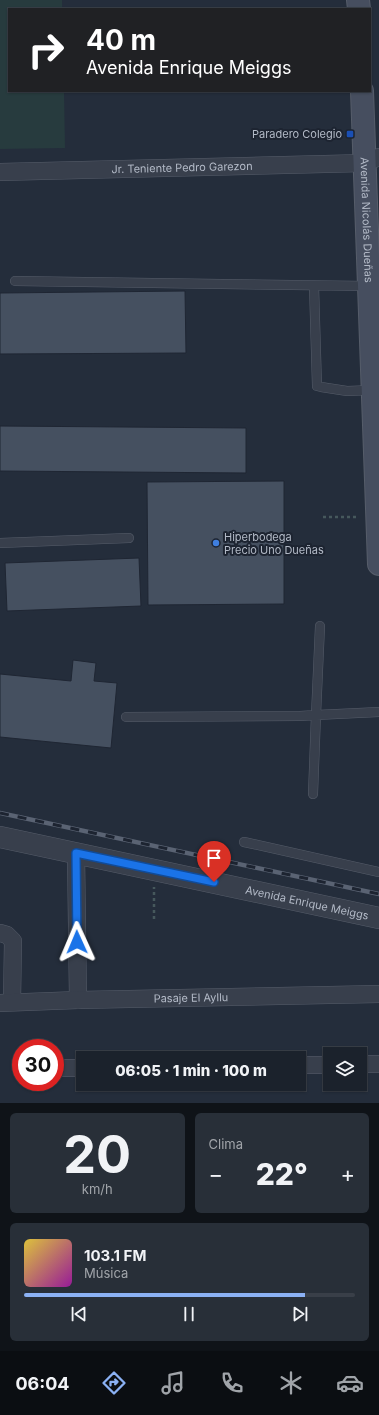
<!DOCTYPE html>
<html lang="es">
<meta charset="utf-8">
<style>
body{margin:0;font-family:Inter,sans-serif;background:#282f38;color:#f1f3f6;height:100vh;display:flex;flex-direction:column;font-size:15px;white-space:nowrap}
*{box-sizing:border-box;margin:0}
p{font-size:13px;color:#a0a4a9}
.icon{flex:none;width:22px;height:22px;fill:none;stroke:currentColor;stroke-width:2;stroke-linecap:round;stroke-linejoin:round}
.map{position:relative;height:1103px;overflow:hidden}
.sheet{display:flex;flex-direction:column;gap:10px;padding:10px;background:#0f1318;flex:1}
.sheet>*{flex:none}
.top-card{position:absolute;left:8px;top:8px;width:363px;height:84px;border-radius:0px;box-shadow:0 1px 3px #0004,0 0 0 1px #393f48;background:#202124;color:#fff;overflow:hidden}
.buttons{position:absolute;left:323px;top:1047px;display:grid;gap:8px}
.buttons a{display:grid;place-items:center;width:44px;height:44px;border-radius:0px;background:#1b222c;box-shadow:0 1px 3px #0004,0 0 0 1px #393f48;font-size:20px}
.speed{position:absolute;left:12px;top:1039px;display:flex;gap:8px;font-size:20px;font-weight:700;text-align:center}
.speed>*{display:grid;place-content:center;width:52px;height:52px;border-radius:50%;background:#1b222c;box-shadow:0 1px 3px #0004,0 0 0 1px #393f48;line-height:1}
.speed .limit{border:6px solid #d22;background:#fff;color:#111}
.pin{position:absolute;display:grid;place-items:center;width:34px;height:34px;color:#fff;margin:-41px -17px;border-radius:50% 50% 50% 0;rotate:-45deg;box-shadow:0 0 4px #0007}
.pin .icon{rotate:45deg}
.me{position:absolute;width:44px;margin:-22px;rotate:359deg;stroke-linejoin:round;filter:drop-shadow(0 0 3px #0008)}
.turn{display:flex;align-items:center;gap:14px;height:84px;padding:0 12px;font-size:18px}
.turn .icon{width:52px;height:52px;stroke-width:2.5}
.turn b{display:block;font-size:28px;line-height:34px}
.big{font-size:30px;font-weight:800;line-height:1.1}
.sheet .card{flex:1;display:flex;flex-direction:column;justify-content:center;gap:6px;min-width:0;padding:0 14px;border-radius:6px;background:#282f38}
.sheet .dial{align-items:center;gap:0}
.dial b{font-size:52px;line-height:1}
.song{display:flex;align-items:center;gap:12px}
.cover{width:48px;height:48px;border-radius:6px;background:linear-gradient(135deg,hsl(50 70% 55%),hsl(300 70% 35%))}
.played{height:4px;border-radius:2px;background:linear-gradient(90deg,#8bb1f4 85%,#393f48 85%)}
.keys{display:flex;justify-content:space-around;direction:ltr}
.heat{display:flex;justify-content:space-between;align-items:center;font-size:22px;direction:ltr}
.sheet .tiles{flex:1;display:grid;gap:10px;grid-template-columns:1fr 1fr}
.card:last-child{grid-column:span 2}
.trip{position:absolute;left:76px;top:1051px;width:230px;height:40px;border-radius:0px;background:#1b222c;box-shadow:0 1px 3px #0004,0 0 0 1px #393f48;font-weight:800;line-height:40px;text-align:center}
.dock{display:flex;height:64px;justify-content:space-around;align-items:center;background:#0b0e12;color:#a0a4a9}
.dock .icon{width:28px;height:28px}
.dock .active{color:#8bb1f4}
.dock b{font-size:18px;color:#f1f3f6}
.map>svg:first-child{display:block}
.green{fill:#273b3e}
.building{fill:#455060;stroke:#1f2633}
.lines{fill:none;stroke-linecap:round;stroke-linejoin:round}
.service-casing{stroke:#565d6a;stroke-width:10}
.minor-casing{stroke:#565d6a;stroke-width:18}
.tertiary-casing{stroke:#565d6a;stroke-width:22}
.secondary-casing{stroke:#565d6a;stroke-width:24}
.path{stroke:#46585c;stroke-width:2.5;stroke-dasharray:3 3;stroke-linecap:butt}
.service{stroke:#383f4c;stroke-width:9}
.minor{stroke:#383f4c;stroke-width:17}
.tertiary{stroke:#383f4c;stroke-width:21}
.secondary{stroke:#464e5f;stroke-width:22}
.rail-casing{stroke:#5a6373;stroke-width:4.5}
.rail{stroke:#1d2431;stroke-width:3;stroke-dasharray:9;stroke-linecap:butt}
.route-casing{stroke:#114b97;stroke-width:10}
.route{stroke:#1a73e8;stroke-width:7}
.transit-dot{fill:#1a4fb4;stroke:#1d2431;stroke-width:1.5}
.shop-dot{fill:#3f7fe0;stroke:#1d2431;stroke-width:1.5}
.labels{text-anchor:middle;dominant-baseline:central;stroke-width:4;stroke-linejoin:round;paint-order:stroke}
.poi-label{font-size:11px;fill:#b3bac7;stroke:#1d2431;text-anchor:end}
.street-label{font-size:11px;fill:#b3bac7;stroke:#1d2431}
</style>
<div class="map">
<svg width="379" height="1103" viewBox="0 0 379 1103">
<rect width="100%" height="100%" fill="#242d3b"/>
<path class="green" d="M0,0H62V9H9V91H64L65,148L0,149Z"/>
<path class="building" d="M185,291L186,353L0,354V293Z
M0,426L246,428V473L0,471Z
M284,481V604L148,605L147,482Z
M139,558L141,606L7,611L5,563Z
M73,660L96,663L94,681L117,683L111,748L0,737V674L71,681Z"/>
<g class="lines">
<defs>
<path id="service" d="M15,281L369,286
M314,286L317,386L321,387L347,391L373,390
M0,543L129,538
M126,717L300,716L316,715L320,626
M313,794L316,715L379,712
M244,842L379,872"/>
<g id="minor">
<path id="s1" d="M0,172L365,163L379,157"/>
<path d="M76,853L78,1000"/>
<path d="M0,933L7,935L13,941L12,1002"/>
<path id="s2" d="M0,1003L78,1000L379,994"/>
<path d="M360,1064H379"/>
<path d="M299,1065H330"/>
<path d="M55,1068H83"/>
</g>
<g id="tertiary">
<path id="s3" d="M0,837L379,918"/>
</g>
<g id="secondary">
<path d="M358,0L359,9"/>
<path id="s4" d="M362,91L379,564"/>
</g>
</defs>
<use href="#service" class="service-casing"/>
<use href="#minor" class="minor-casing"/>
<use href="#tertiary" class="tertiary-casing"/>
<use href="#secondary" class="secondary-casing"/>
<path class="path" d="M323,517H359
M154,919V887"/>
<use href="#service" class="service"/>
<use href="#minor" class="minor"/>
<use href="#tertiary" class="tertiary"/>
<use href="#secondary" class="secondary"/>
<defs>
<path id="rail" d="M0,813L379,894"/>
</defs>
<use href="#rail" class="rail-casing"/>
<use href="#rail" class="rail"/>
</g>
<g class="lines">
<defs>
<path id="route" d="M77,942L76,853L214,882"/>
</defs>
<use href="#route" class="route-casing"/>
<use href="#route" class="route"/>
</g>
<rect class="transit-dot" x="346" y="130" width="8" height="8" rx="2"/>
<circle class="shop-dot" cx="216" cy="543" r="4"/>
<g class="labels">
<g class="poi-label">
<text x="342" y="134">Paradero Colegio</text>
<text x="224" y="537" text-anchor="start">Hiperbodega<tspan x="224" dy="13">Precio Uno Dueñas</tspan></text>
</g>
<g class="street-label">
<text stroke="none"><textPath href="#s1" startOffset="182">Jr. Teniente Pedro Garezon</textPath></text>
<text stroke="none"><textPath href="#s4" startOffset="129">Avenida Nicolás Dueñas</textPath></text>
<text stroke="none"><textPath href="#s3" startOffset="314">Avenida Enrique Meiggs</textPath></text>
<text stroke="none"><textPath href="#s2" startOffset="191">Pasaje El Ayllu</textPath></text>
</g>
</g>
</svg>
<div class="buttons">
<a><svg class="icon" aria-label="layers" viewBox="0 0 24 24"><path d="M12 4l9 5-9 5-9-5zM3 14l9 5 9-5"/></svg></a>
</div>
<div class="speed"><div class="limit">30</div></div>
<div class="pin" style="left:214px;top:882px;background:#d93025"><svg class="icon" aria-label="arrive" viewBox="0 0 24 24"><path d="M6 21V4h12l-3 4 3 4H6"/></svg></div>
<svg class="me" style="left:77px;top:942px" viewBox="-20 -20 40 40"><path d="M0-17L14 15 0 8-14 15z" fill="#1a73e8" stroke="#fff" stroke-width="4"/></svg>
<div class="trip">06:05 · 1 min · 100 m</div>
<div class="top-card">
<div class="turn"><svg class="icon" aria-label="right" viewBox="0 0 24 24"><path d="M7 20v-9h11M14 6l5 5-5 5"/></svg><div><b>40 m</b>Avenida Enrique Meiggs</div></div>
</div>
</div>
<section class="sheet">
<div class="tiles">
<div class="card dial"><b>20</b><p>km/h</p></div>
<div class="card"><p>Clima</p>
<div class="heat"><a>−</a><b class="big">22°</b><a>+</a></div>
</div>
<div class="card">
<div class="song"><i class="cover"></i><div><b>103.1 FM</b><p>Música</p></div></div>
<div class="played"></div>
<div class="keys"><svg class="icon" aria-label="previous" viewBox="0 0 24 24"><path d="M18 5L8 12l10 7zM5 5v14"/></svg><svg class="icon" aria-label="pause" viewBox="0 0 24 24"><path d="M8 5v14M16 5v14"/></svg><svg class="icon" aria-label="next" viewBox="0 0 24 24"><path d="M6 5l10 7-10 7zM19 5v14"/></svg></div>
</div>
</div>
</section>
<nav class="dock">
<b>06:04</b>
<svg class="icon active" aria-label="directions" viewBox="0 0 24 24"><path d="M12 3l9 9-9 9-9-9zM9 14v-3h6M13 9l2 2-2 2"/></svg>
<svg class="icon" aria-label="music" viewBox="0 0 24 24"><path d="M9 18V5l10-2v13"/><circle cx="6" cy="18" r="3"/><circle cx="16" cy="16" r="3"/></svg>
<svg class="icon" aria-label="phone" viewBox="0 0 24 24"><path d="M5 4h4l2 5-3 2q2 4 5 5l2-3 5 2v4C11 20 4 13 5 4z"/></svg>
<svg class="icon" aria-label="climate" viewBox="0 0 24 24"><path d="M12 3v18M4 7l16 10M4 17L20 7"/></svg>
<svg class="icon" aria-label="car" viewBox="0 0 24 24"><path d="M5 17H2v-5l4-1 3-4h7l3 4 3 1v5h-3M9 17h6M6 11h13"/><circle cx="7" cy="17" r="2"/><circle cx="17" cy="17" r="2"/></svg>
</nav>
